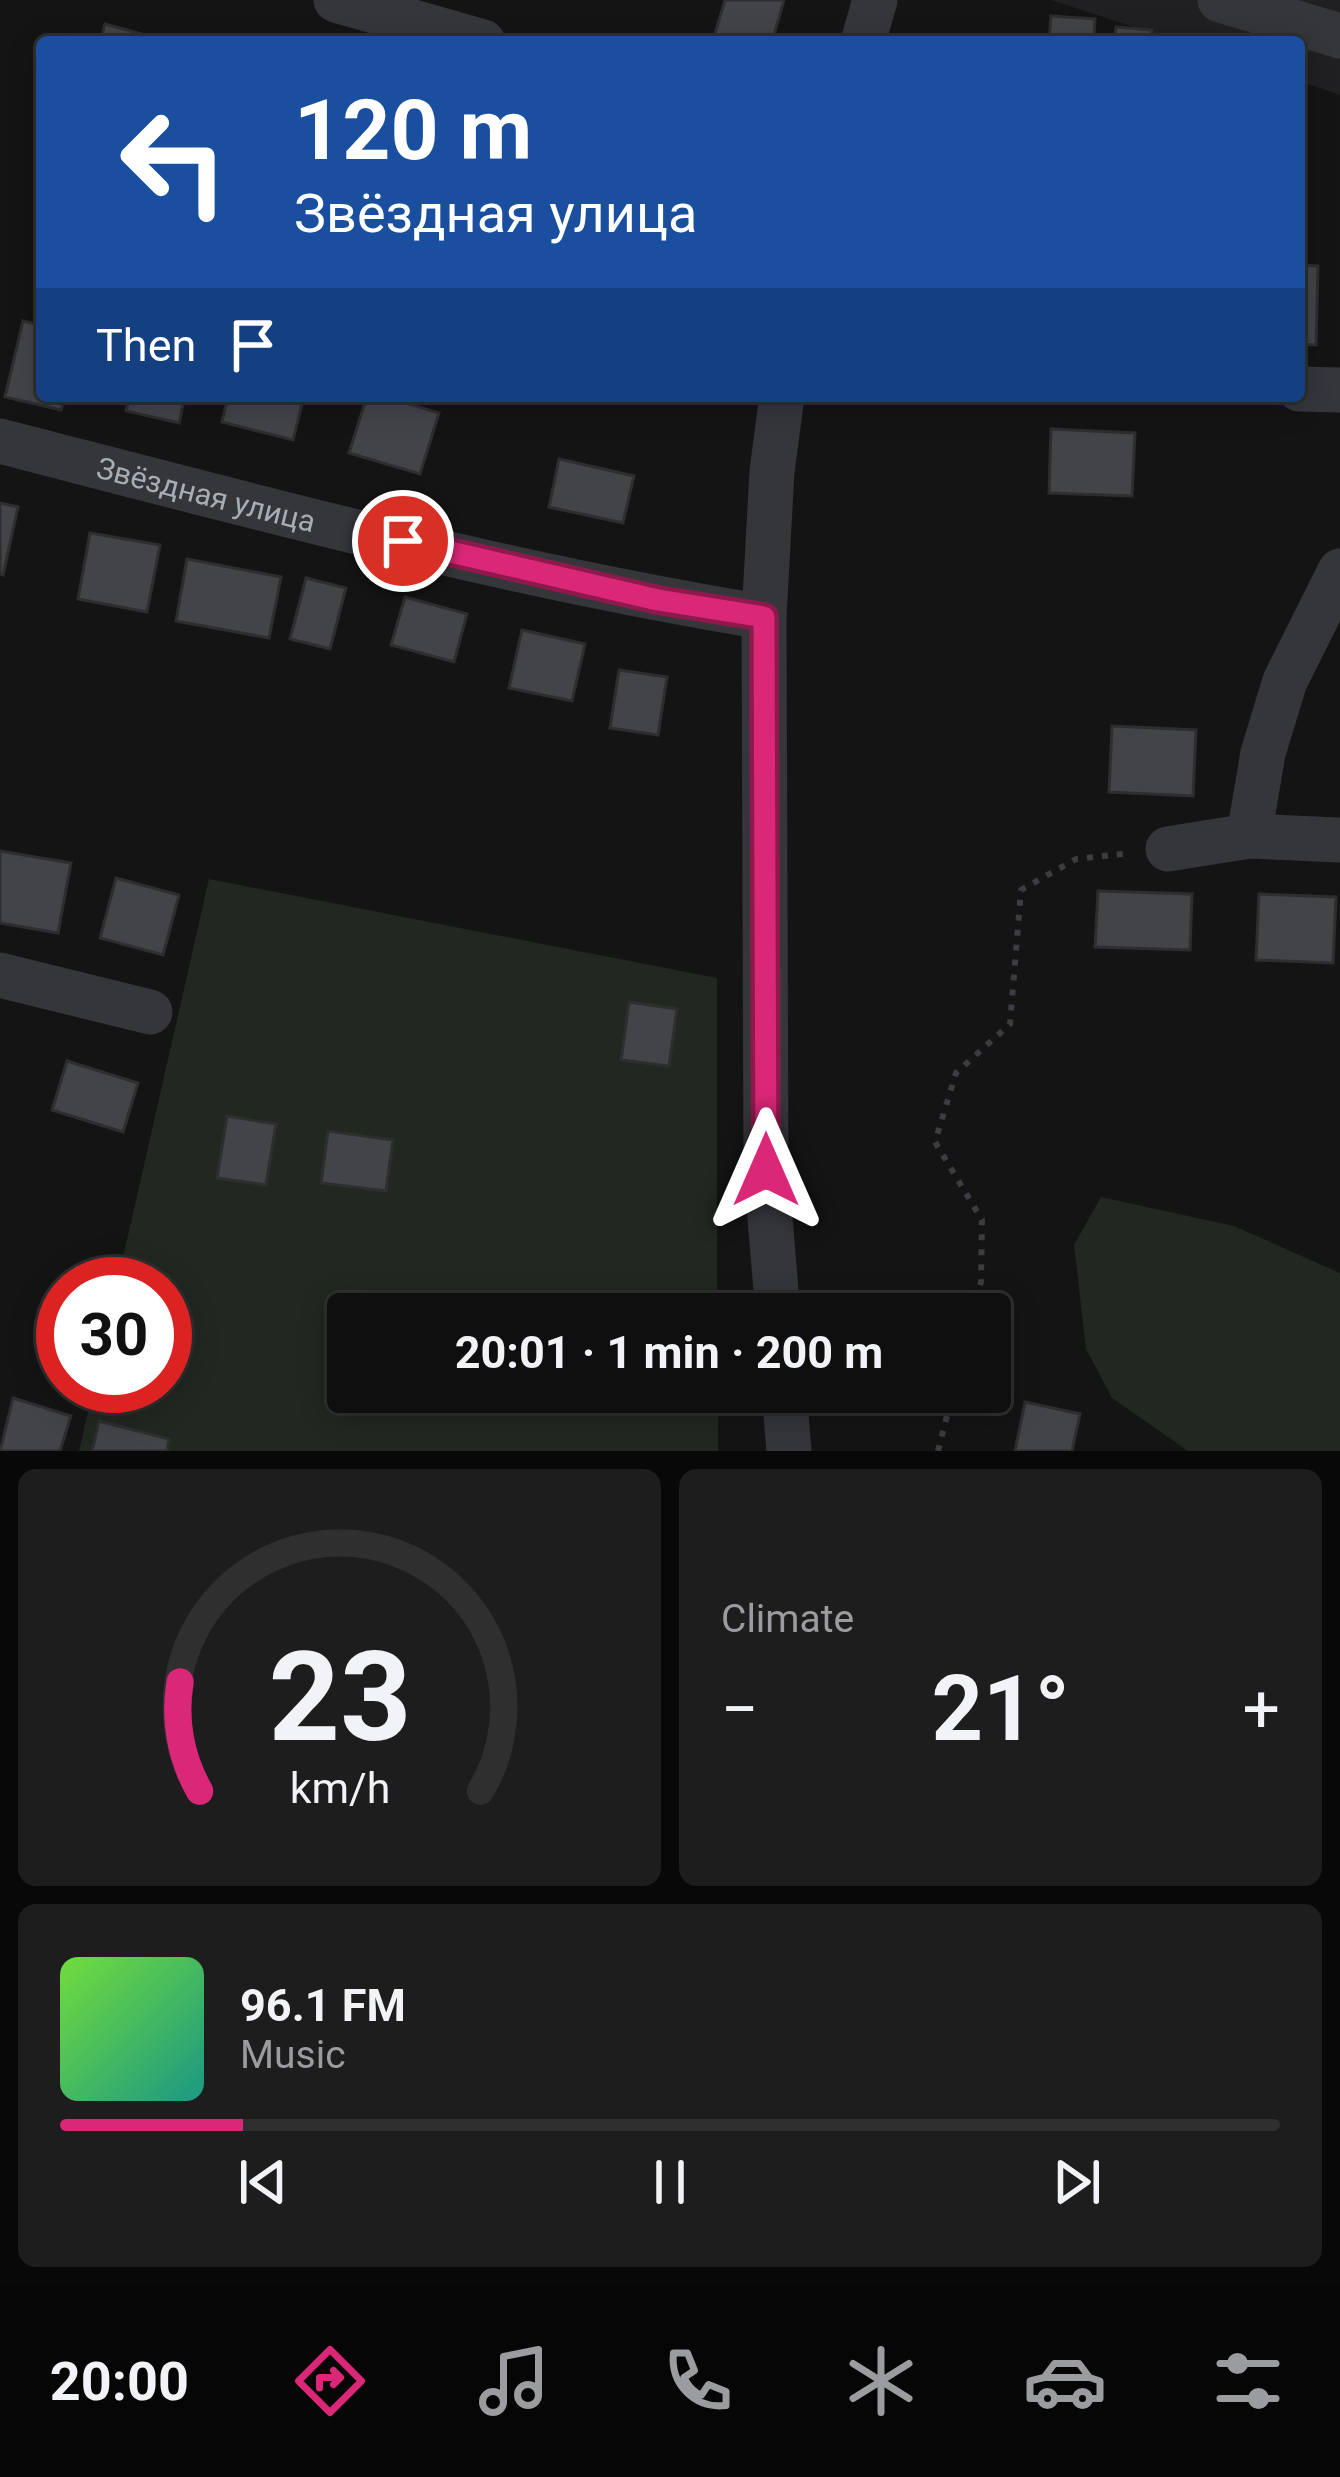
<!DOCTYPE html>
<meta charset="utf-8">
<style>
body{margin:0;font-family:Roboto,sans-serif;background:#1d1d1e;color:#f1f3f6;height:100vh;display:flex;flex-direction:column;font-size:45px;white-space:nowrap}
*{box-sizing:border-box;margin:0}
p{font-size:39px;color:#9b9c9f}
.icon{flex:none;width:66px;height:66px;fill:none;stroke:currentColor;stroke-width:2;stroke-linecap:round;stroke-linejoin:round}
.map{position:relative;height:1451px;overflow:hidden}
.drawer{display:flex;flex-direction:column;gap:18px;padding:18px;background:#080809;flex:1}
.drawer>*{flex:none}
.banner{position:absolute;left:36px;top:36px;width:1269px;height:366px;border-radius:12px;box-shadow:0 6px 30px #0003,0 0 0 3px #2f2f30;background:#1a4fa0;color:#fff;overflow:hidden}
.speed{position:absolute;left:36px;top:1257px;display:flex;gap:24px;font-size:60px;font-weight:700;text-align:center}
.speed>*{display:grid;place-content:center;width:156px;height:156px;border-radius:50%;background:#0f0f10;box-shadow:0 6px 30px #0003,0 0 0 3px #2f2f30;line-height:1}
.speed .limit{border:18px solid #d22;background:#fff;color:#111}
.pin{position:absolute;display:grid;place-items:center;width:102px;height:102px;color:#fff;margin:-51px;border:6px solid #fff;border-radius:50%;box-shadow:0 3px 12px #0007}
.me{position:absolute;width:132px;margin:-66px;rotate:0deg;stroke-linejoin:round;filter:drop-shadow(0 0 9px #0008)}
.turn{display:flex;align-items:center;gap:42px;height:252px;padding:0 60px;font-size:54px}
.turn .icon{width:156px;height:156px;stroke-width:2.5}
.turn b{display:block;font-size:84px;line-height:102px}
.then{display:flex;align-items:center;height:114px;padding:0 60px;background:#0003;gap:24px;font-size:45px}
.big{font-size:90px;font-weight:700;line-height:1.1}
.drawer .card{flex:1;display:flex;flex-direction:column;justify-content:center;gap:18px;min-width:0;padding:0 42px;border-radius:18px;background:#1d1d1e}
.drawer .dial{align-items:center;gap:0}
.dial svg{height:312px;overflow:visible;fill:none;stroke:#2f2f30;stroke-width:7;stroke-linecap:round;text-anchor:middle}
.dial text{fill:#f1f3f6;stroke:none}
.song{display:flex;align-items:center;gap:36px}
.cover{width:144px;height:144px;border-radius:18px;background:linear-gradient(135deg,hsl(100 70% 55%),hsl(170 70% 35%))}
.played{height:12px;border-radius:6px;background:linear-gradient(90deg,#db2777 15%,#2f2f30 15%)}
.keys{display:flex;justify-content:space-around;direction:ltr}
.heat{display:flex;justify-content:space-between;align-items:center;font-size:66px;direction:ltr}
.drawer .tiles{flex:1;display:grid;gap:18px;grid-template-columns:1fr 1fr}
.card:last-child{grid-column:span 2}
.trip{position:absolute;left:327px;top:1293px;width:684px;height:120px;border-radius:12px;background:#0f0f10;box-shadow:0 6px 30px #0003,0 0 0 3px #2f2f30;font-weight:700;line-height:120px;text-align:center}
.dock{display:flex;height:192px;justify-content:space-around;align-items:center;background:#060606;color:#9b9c9f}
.dock .icon{width:84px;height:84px}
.dock .on{color:#db2777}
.dock b{font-size:54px;color:#f1f3f6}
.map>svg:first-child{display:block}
.built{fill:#202022}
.green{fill:#202820}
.building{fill:#434448;stroke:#2e2e31;stroke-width:3}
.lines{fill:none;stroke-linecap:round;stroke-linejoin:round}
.path{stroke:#3b3d41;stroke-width:6;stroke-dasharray:6 9;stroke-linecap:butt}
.minor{stroke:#35363a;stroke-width:45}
.route-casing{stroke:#8e194d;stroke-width:30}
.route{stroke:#db2777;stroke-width:21}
.labels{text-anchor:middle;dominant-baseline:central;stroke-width:9;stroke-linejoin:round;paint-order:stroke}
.street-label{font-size:30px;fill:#a6adb5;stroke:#0f0f10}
</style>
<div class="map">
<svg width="1340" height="1451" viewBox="0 0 1340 1451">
<rect width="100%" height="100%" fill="#141415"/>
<path class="built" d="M1051,0H1340V95L1299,81V42H1180Z"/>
<path class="green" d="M209,879L717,978V1314H348V1392H718V1451H79L94,1386H165V1284H117Z
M1101,1197L1234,1226L1340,1273V1451H1188L1112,1398L1086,1349L1074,1245Z"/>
<path class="building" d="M725,0H784L772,42L713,40Z
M1051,16L1095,19L1094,42H1049Z
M105,24L160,39L159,42H100Z
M1116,27L1152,30L1151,42H1114Z
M1299,265L1318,266L1316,345L1299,344Z
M23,321L42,326V396H65L61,410L5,397Z
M130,396H185L179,423L126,411Z
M228,396H304L293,440L222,422Z
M367,396H383L439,413L420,474L349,453Z
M1051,429L1135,433L1132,496L1049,493Z
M559,459L634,476L623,523L549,507Z
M0,503L18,507L3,575L0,574Z
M90,533L160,545L147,612L78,599Z
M187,559L281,577L269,638L176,621Z
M306,578L346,588L330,649L290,639Z
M405,597L467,614L454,662L391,645Z
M522,630L585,644L572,701L509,688Z
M619,670L667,677L658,735L610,728Z
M1112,726L1196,730L1193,796L1109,792Z
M0,851L71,863L58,933L0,923Z
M116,878L179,895L163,955L100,938Z
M1098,891L1192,894L1190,950L1095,947Z
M1259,894L1336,897L1333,963L1256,960Z
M629,1002L677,1009L669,1066L621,1060Z
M67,1061L138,1083L123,1132L52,1110Z
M227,1116L276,1124L266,1185L217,1178Z
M328,1131L393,1140L386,1191L321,1183Z
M13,1398L71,1416L60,1451H0Z
M1025,1402L1080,1414L1072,1451H1015Z
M99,1421L169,1439L167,1451H92Z"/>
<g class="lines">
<path class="path" d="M972,1314L981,1282L982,1220L935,1142L956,1073L1010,1024L1021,890L1076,859L1131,853
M938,1451L953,1392"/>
<g class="minor">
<path d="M336,0L483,42"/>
<path d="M1220,0L1340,36"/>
<path d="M863,42L875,0"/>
<path d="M1299,389L1340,390"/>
<path id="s1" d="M0,441C252,506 506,575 764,617"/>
<path d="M1249,836L1263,753L1285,681L1340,571"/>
<path d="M1168,849L1249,836L1340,840"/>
<path d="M0,975L150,1012"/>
<path d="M778,1314L766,1170L764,617L772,471L782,396"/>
<path d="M784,1392L789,1451"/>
</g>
</g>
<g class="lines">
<defs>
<path id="route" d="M403,541L658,600L764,617L766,1170"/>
</defs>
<use href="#route" class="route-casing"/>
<use href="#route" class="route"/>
</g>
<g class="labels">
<g class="street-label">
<text stroke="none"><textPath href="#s1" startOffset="213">Звёздная улица</textPath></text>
</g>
</g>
</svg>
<div class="speed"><div class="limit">30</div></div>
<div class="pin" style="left:403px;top:541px;background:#d93025"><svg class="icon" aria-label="arrive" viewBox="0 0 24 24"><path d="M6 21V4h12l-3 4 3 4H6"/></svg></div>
<svg class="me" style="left:766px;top:1170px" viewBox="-20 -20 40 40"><path d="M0-17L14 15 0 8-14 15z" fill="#db2777" stroke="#fff" stroke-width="4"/></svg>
<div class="trip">20:01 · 1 min · 200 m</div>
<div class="banner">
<div class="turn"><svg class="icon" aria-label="left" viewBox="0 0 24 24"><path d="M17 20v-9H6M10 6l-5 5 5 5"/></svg><div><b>120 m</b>Звёздная улица</div></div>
<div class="then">Then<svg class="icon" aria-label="arrive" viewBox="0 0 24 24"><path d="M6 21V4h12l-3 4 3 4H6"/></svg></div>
</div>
</div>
<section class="drawer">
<div class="tiles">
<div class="card dial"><svg viewBox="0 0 100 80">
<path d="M14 69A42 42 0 1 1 86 69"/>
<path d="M14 69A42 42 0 0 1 9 41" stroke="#db2777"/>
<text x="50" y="56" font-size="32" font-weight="700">23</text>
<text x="50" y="72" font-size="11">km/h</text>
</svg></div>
<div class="card"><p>Climate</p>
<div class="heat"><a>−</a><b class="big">21°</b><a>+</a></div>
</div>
<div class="card">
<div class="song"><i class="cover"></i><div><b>96.1 FM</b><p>Music</p></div></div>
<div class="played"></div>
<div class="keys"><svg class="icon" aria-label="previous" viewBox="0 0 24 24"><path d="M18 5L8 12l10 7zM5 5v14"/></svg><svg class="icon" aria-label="pause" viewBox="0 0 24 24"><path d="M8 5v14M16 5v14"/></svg><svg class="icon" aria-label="next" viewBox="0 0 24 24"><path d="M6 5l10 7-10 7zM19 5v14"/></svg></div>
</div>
</div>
</section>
<nav class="dock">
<b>20:00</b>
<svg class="icon on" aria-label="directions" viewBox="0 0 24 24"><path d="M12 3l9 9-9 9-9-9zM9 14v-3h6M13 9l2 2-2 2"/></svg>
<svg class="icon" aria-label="music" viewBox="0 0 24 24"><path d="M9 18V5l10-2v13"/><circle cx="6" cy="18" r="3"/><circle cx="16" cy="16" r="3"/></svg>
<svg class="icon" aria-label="phone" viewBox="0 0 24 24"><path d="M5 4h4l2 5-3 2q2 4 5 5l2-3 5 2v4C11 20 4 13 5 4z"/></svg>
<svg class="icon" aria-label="climate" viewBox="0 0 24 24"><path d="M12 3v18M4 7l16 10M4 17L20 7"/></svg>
<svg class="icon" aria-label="car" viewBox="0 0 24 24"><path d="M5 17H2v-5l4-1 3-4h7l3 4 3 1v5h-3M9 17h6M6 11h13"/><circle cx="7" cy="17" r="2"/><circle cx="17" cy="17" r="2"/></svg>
<svg class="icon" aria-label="filters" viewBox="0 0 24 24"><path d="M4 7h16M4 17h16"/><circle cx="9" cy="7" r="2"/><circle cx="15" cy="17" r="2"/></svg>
</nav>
